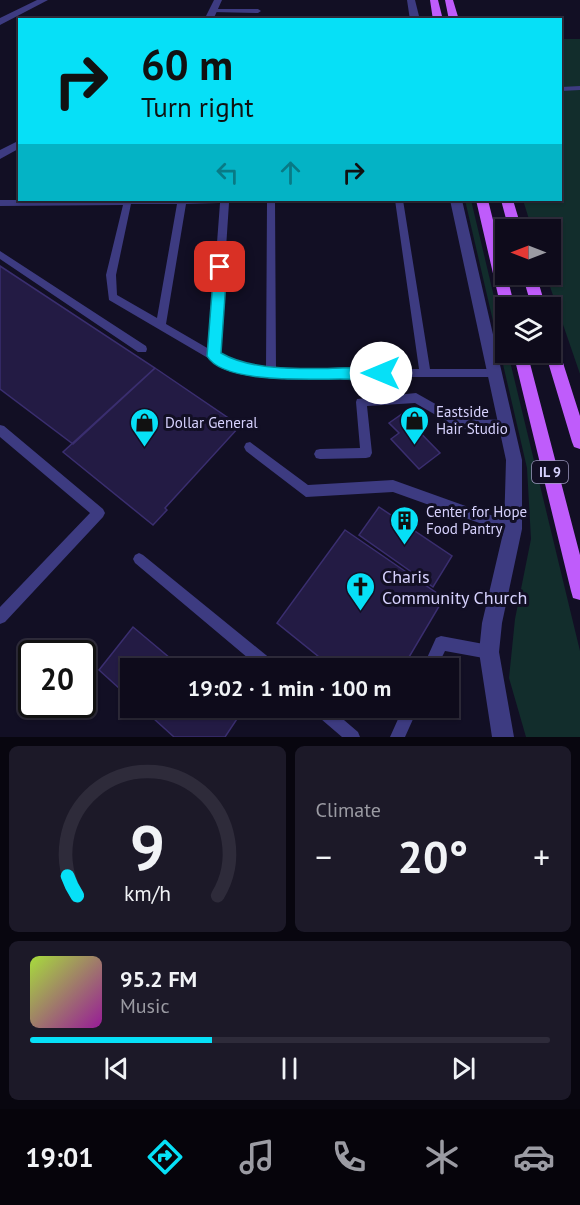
<!DOCTYPE html>
<meta charset="utf-8">
<style>
body{margin:0;font-family:"PT Sans",sans-serif;background:#1c1928;color:#f1f3f6;height:100vh;display:flex;flex-direction:column;font-size:22px;white-space:nowrap}
*{box-sizing:border-box;margin:0}
p{font-size:20px;color:#9b9ba3}
.icon{flex:none;width:33px;height:33px;fill:none;stroke:currentColor;stroke-width:2;stroke-linecap:round;stroke-linejoin:round}
.map{position:relative;height:737px;overflow:hidden}
.panel{display:flex;flex-direction:column;gap:9px;padding:9px;background:#08060f;flex:1}
.panel>*{flex:none}
.hud{position:absolute;left:18px;top:18px;width:544px;height:183px;border-radius:0px;box-shadow:0 2px 4px #0004,0 0 0 2px #2e2b3a;background:#06e0f7;color:#111;overflow:hidden}
.needle{width:39px;rotate:270deg}
.buttons{position:absolute;left:495px;top:219px;display:grid;gap:12px}
.buttons a{display:grid;place-items:center;width:66px;height:66px;border-radius:0px;background:#0e0b1b;box-shadow:0 2px 4px #0004,0 0 0 2px #2e2b3a;font-size:30px}
.speed{position:absolute;left:18px;top:640px;display:flex;gap:12px;font-size:30px;font-weight:700;text-align:center}
.speed>*{display:grid;place-content:center;width:78px;height:78px;border-radius:50%;background:#0e0b1b;box-shadow:0 2px 4px #0004,0 0 0 2px #2e2b3a;line-height:1}
.speed .limit{border:3px solid #111;border-radius:9px;background:#fff;color:#111}
.pin{position:absolute;display:grid;place-items:center;width:51px;height:51px;color:#fff;margin:-26px;border-radius:12px;box-shadow:0 3px 9px #0006}
.me{position:absolute;width:66px;margin:-33px;rotate:270deg;stroke-linejoin:round;filter:drop-shadow(0 0 4px #0008)}
.turn{display:flex;align-items:center;gap:21px;height:126px;padding:0 24px;font-size:27px}
.turn .icon{width:78px;height:78px;stroke-width:2.5}
.turn b{display:block;font-size:42px;line-height:51px}
.lanes{display:flex;align-items:center;height:57px;padding:0 24px;background:#0003;justify-content:center;gap:30px;direction:ltr}
.lanes .off{opacity:.35}
.big{font-size:45px;font-weight:800;line-height:1.1}
.panel .card{flex:1;display:flex;flex-direction:column;justify-content:center;gap:9px;min-width:0;padding:0 21px;border-radius:9px;background:#1c1928}
.panel .dial{align-items:center;gap:0}
.dial svg{height:156px;overflow:visible;fill:none;stroke:#2e2b3a;stroke-width:7;stroke-linecap:round;text-anchor:middle}
.dial text{fill:#f1f3f6;stroke:none}
.song{display:flex;align-items:center;gap:18px}
.cover{width:72px;height:72px;border-radius:9px;background:linear-gradient(135deg,hsl(80 70% 55%),hsl(300 70% 35%))}
.played{height:6px;border-radius:3px;background:linear-gradient(90deg,#06e0f7 35%,#2e2b3a 35%)}
.keys{display:flex;justify-content:space-around;direction:ltr}
.heat{display:flex;justify-content:space-between;align-items:center;font-size:33px;direction:ltr}
.panel .tiles{flex:1;display:grid;gap:9px;grid-template-columns:1fr 1fr}
.card:last-child{grid-column:span 2}
.trip{position:absolute;left:120px;top:658px;width:339px;height:60px;border-radius:0px;background:#0e0b1b;box-shadow:0 2px 4px #0004,0 0 0 2px #2e2b3a;font-weight:800;line-height:60px;text-align:center}
.tab-bar{display:flex;height:96px;justify-content:space-around;align-items:center;background:#06040b;color:#9b9ba3}
.tab-bar .icon{width:42px;height:42px}
.tab-bar .current{color:#06e0f7}
.tab-bar b{font-size:27px;color:#f1f3f6}
.map>svg:first-child{display:block}
.green{fill:#122d2c}
.building{fill:#231b44;stroke:#3a2e6f;stroke-width:1.5}
.lines{fill:none;stroke-linecap:round;stroke-linejoin:round}
.service{fill:#3d3b81;fill-rule:evenodd}
.minor{fill:#3d3b81;fill-rule:evenodd}
.primary{fill:#bf5cfb;fill-rule:evenodd}
.route{fill:#06e0f7;stroke:#0492a1;stroke-width:1.5}
.labels{text-anchor:middle;dominant-baseline:central;stroke-width:6;stroke-linejoin:round;paint-order:stroke}
.shield{fill:#120f24;stroke:#9c98bd;stroke-width:1.5}
.shield-label{font-size:14px;font-weight:bold;fill:#d7d2fe}
.poi-label{font-size:15px;fill:#d7d2fe;stroke:#120f24;text-anchor:start}
.near-poi-label{font-size:18px;fill:#d7d2fe;stroke:#120f24;text-anchor:start}
</style>
<div class="map">
<svg width="580" height="737" viewBox="0 0 580 737">
<rect width="100%" height="100%" fill="#120f24"/>
<path class="green" d="M561,39H580V374L546,275L550,274V230L532,229L523,200H561Z
M465,200H471L505,343L506,352L508,353L580,651V737H526L509,678L515,619L531,539L527,468Z"/>
<path class="building" d="M0,266L155,368L73,444L0,389Z
M155,368L240,426L165,508L167,510L153,525L63,452Z
M402,414L440,453L419,469L391,439L399,433L389,423Z
M379,507L452,556L433,587L359,535Z
M345,530L444,598L402,669H334L277,623Z
M133,627L183,669H130V698L99,670Z
M142,708H230L239,716L225,737H174Z"/>
<g class="lines">
<path class="service" d="M214,9H258L261,11L258,13L212,12L211,11Z
M580,86V90L561,91V87Z
M0,200H275L276,369H419L395,200H403L430,369H496L500,370L501,373L500,376L496,377H265L225,368L109,300L106,275L123,205L0,206ZM220,203L209,349L166,324L186,204ZM229,203H267L266,369L231,361L219,354ZM131,204H177L157,318L117,295L116,275Z
M0,251L146,346L147,349L146,352H138L0,259Z
M416,393L462,419L507,420L511,422L513,425L511,428L507,430L460,429L415,403L367,406L372,453L370,457L366,458L320,459L316,458L314,454L316,450L320,449L360,448L356,402L357,399Z
M0,425L4,426L103,509L105,513L103,517L5,622L0,624V607L90,513L0,437Z
M250,442L308,485L393,480L513,523L517,525L519,529L517,533L513,535L393,492L306,497L246,451L244,447L246,443Z
M139,553L143,555L277,664L279,669H261L135,563L133,559L135,555Z
M441,636L489,645L494,647L496,652L494,657L489,659L445,651L436,669H422L436,638Z
M312,708H330L358,732L360,737H342L314,713Z
M403,708H418L405,737H390Z"/>
<path class="minor" d="M37,0H48L0,25V18Z
M214,0H222L213,20H204Z
M407,0H415L420,20H410Z
M20,140V148L0,159V150Z
M450,200H462L522,460V529L502,623L499,652L514,737H492L479,652L482,623L504,529L506,460Z"/>
<path class="primary" d="M430,0H438L443,20H433Z
M445,0H453L459,20H449Z
M476,200H488L515,308H506V313L501,308Z
M501,200H513L522,230H509Z
M522,274H536L546,308H532Z
M550,338L555,340L557,344L580,416V449L574,447L572,442L545,352H550Z
M513,352H527L580,555V600L573,598L571,591Z"/>
</g>
<path class="route" d="M220,263L227,267L221,353C260,376 335,367 381,367L386,369L388,373L386,377C372,382 354,379 340,379C311,379 223,384 207,356L214,267Z"/>
<defs>
<symbol id="shop-pin" viewBox="-11 -11 22 30"><path d="M0 17L-7.5 6A9.5 9.5 0 1 1 7.5 6Z" fill="#06e0f7" stroke="#120f24"/><path d="M-5-2.5h2.3a2.7 3.5 0 0 1 5.4 0H5L5.5 6h-11ZM-1.5-2.5h3a1.5 2.3 0 0 0-3 0Z" fill="#111"/></symbol>
<symbol id="building-pin" viewBox="-11 -11 22 30"><path d="M0 17L-7.5 6A9.5 9.5 0 1 1 7.5 6Z" fill="#06e0f7" stroke="#120f24"/><path d="M-4-6H4V6H1V3H-1V6H-4ZM-2.5-4.3h1.7v1.8h-1.7ZM.8-4.3h1.7v1.8H.8ZM-2.5-1h1.7V.8h-1.7ZM.8-1h1.7V.8H.8Z" fill="#111"/></symbol>
<symbol id="church-pin" viewBox="-11 -11 22 30"><path d="M0 17L-7.5 6A9.5 9.5 0 1 1 7.5 6Z" fill="#06e0f7" stroke="#120f24"/><path d="M-1.2-6h2.4v3.5h3.3v2.4h-3.3V6h-2.4V-.1h-3.3v-2.4h3.3Z" fill="#111"/></symbol>
</defs>
<g fill-rule="evenodd">
<use href="#shop-pin" x="398" y="404" width="33" height="45"/>
<use href="#shop-pin" x="128" y="406" width="33" height="45"/>
<use href="#building-pin" x="388" y="504" width="33" height="45"/>
<use href="#church-pin" x="344" y="570" width="33" height="45"/>
</g>
<g class="labels">
<rect class="shield" x="532" y="461" width="36" height="22" rx="4.5"/>
<g class="shield-label">
<text x="550" y="472">IL 9</text>
</g>
<g class="poi-label">
<text x="436" y="411">Eastside<tspan x="436" dy="17">Hair Studio</tspan></text>
<text x="165" y="422">Dollar General</text>
<text x="426" y="511">Center for Hope<tspan x="426" dy="17">Food Pantry</tspan></text>
</g>
<g class="near-poi-label">
<text x="382" y="576">Charis<tspan x="382" dy="21">Community Church</tspan></text>
</g>
</g>
</svg>
<div class="buttons">
<a><svg class="needle" viewBox="-14 -14 28 28"><path d="M0-13l5 13h-10z" fill="#e53935"/><path d="M0 13l5-13h-10z" fill="#9b9ba3"/></svg></a>
<a><svg class="icon" aria-label="layers" viewBox="0 0 24 24"><path d="M12 4l9 5-9 5-9-5zM3 14l9 5 9-5"/></svg></a>
</div>
<div class="speed"><div class="limit">20</div></div>
<div class="pin" style="left:220px;top:267px;background:#d93025"><svg class="icon" aria-label="arrive" viewBox="0 0 24 24"><path d="M6 21V4h12l-3 4 3 4H6"/></svg></div>
<svg class="me" style="left:381px;top:373px" viewBox="-20 -20 40 40"><circle r="19" fill="#fff"/><path d="M0-13L10 11 0 6-10 11z" fill="#06e0f7"/></svg>
<div class="trip">19:02 · 1 min · 100 m</div>
<div class="hud">
<div class="turn"><svg class="icon" aria-label="right" viewBox="0 0 24 24"><path d="M7 20v-9h11M14 6l5 5-5 5"/></svg><div><b>60 m</b>Turn right</div></div>
<div class="lanes"><svg class="icon off" aria-label="left" viewBox="0 0 24 24"><path d="M17 20v-9H6M10 6l-5 5 5 5"/></svg><svg class="icon off" aria-label="ahead" viewBox="0 0 24 24"><path d="M12 20V5M6 11l6-6 6 6"/></svg><svg class="icon" aria-label="right" viewBox="0 0 24 24"><path d="M7 20v-9h11M14 6l5 5-5 5"/></svg></div>
</div>
</div>
<section class="panel">
<div class="tiles">
<div class="card dial"><svg viewBox="0 0 100 80">
<path d="M14 69A42 42 0 1 1 86 69"/>
<path d="M14 69A42 42 0 0 1 9 59" stroke="#06e0f7"/>
<text x="50" y="56" font-size="32" font-weight="700">9</text>
<text x="50" y="72" font-size="11">km/h</text>
</svg></div>
<div class="card"><p>Climate</p>
<div class="heat"><a>−</a><b class="big">20°</b><a>+</a></div>
</div>
<div class="card">
<div class="song"><i class="cover"></i><div><b>95.2 FM</b><p>Music</p></div></div>
<div class="played"></div>
<div class="keys"><svg class="icon" aria-label="previous" viewBox="0 0 24 24"><path d="M18 5L8 12l10 7zM5 5v14"/></svg><svg class="icon" aria-label="pause" viewBox="0 0 24 24"><path d="M8 5v14M16 5v14"/></svg><svg class="icon" aria-label="next" viewBox="0 0 24 24"><path d="M6 5l10 7-10 7zM19 5v14"/></svg></div>
</div>
</div>
</section>
<nav class="tab-bar">
<b>19:01</b>
<svg class="icon current" aria-label="directions" viewBox="0 0 24 24"><path d="M12 3l9 9-9 9-9-9zM9 14v-3h6M13 9l2 2-2 2"/></svg>
<svg class="icon" aria-label="music" viewBox="0 0 24 24"><path d="M9 18V5l10-2v13"/><circle cx="6" cy="18" r="3"/><circle cx="16" cy="16" r="3"/></svg>
<svg class="icon" aria-label="phone" viewBox="0 0 24 24"><path d="M5 4h4l2 5-3 2q2 4 5 5l2-3 5 2v4C11 20 4 13 5 4z"/></svg>
<svg class="icon" aria-label="climate" viewBox="0 0 24 24"><path d="M12 3v18M4 7l16 10M4 17L20 7"/></svg>
<svg class="icon" aria-label="car" viewBox="0 0 24 24"><path d="M5 17H2v-5l4-1 3-4h7l3 4 3 1v5h-3M9 17h6M6 11h13"/><circle cx="7" cy="17" r="2"/><circle cx="17" cy="17" r="2"/></svg>
</nav>
